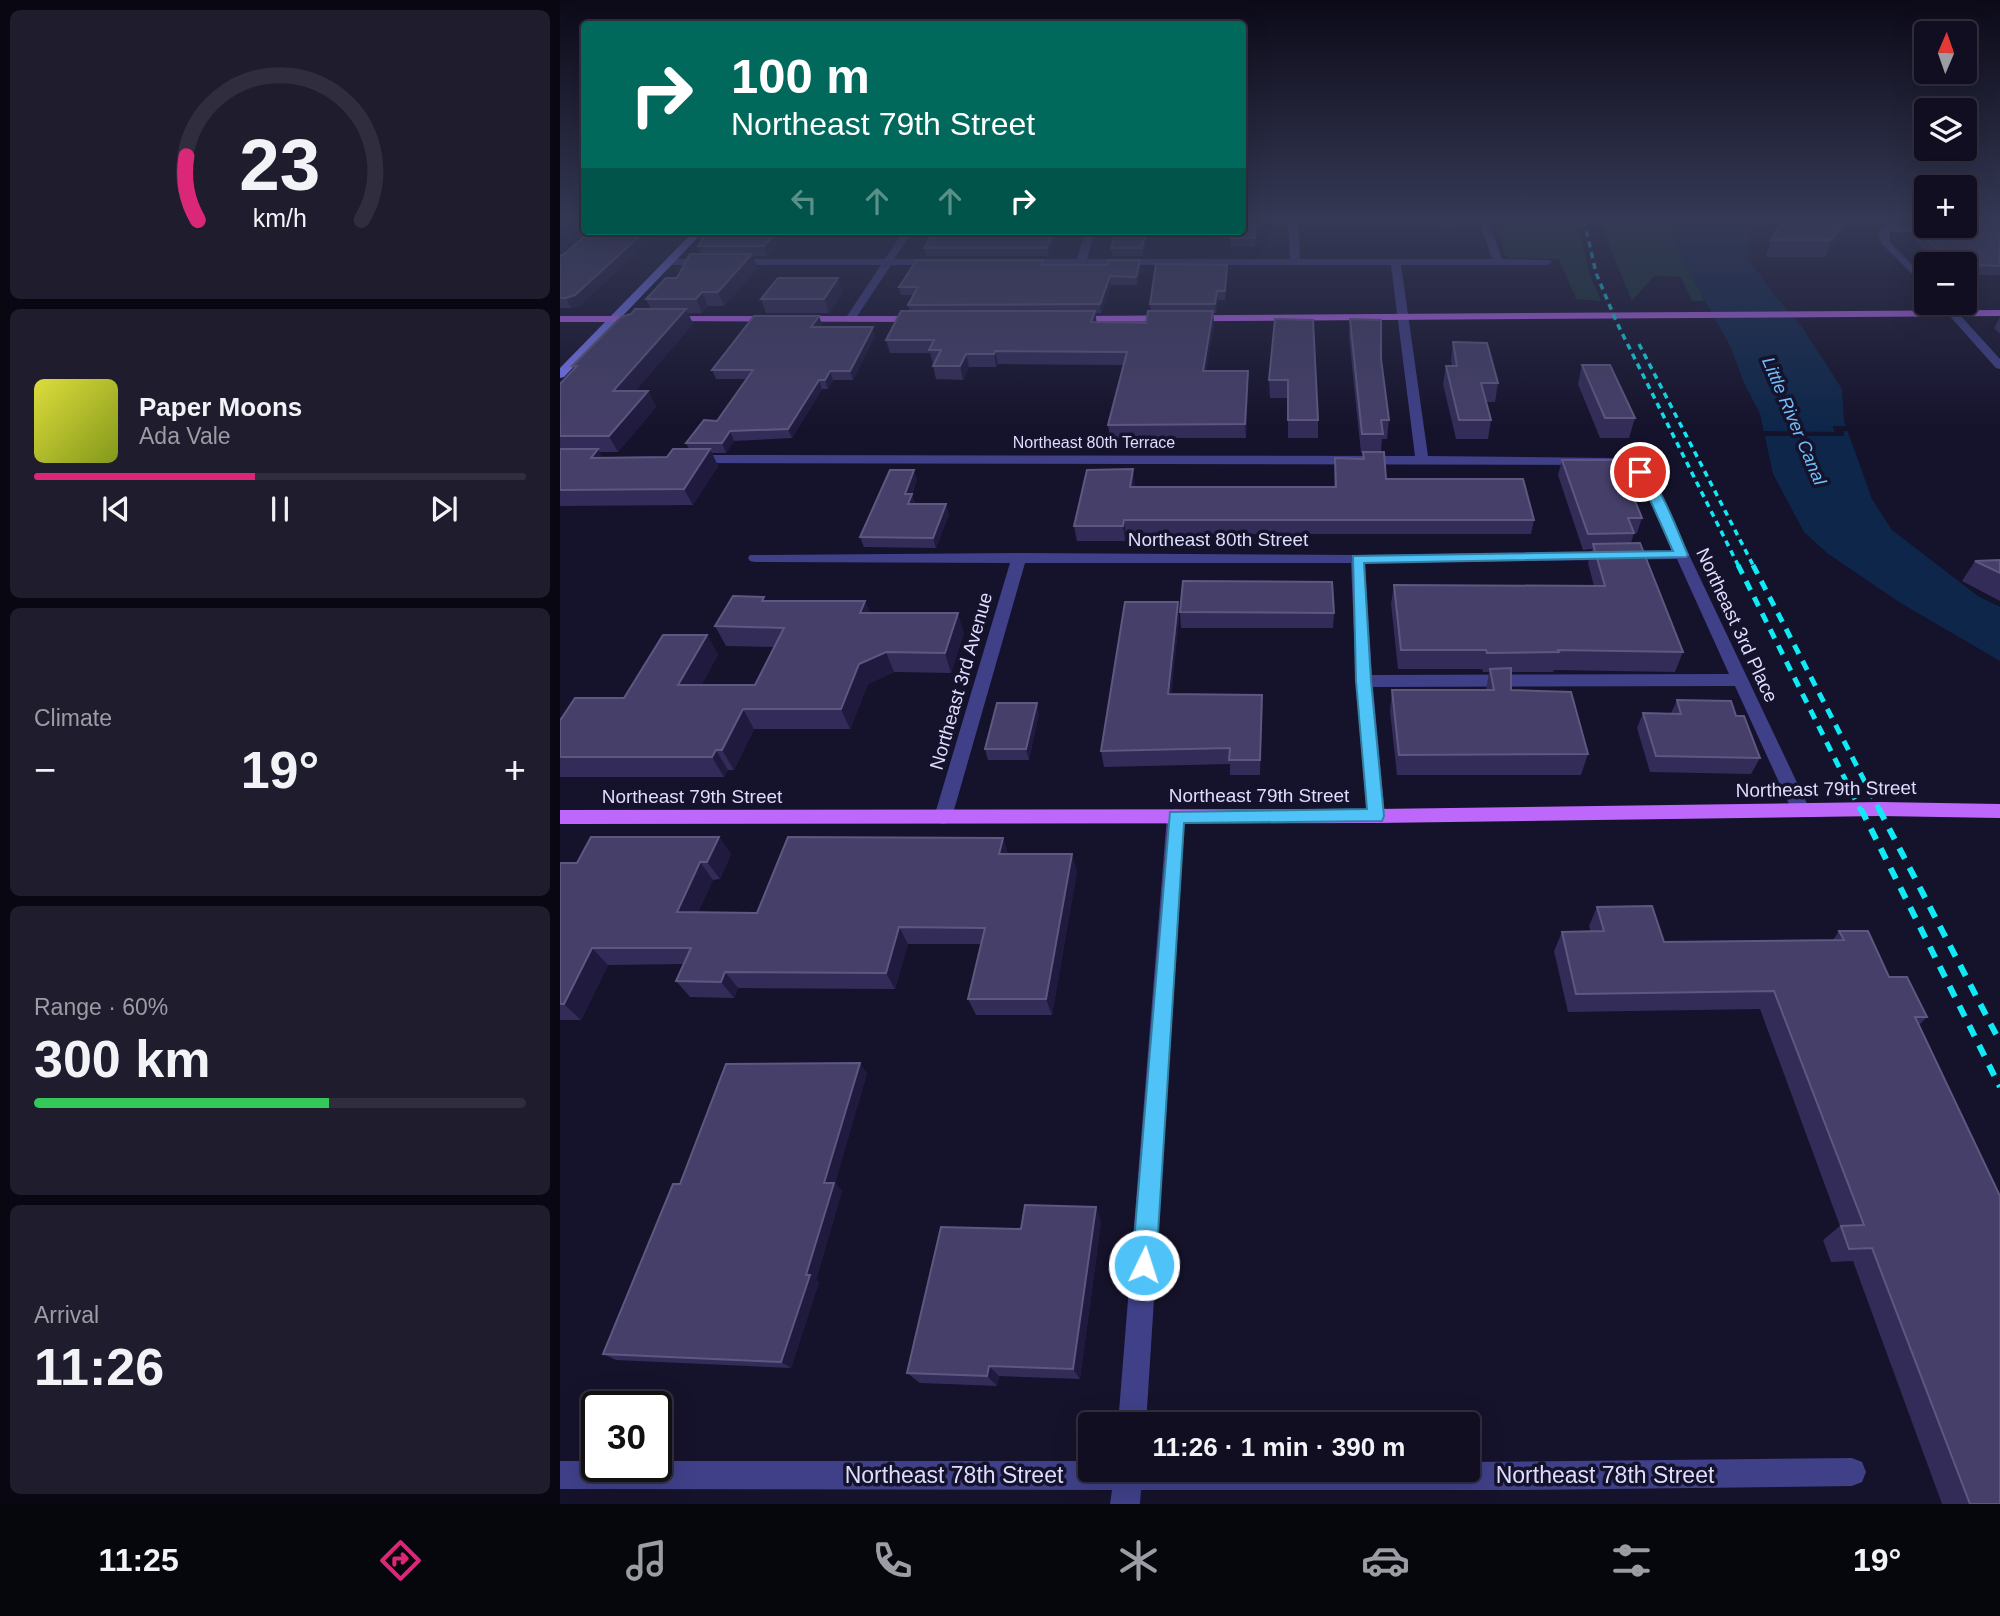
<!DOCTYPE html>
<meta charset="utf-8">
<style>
body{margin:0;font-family:Arial,sans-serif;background:#1e1c2d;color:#f1f3f6;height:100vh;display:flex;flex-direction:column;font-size:26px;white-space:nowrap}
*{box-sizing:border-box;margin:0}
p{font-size:23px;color:#9c9ca5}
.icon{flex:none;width:38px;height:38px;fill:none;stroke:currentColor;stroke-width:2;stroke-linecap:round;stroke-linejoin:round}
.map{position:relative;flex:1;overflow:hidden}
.panel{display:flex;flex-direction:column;gap:10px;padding:10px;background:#090812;width:560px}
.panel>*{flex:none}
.guide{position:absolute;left:21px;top:21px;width:665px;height:214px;border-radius:7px;box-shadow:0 7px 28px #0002,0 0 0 2px #302e3e;background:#00695c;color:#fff;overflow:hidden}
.needle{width:46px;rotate:2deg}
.controls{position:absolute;left:1354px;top:21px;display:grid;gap:14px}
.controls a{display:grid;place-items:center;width:63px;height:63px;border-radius:7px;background:#100e20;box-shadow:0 7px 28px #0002,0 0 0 2px #302e3e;font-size:35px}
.speed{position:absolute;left:21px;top:1391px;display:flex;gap:14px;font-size:35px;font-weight:700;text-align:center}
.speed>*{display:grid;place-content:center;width:91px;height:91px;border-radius:50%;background:#100e20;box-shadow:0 7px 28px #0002,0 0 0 2px #302e3e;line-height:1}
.speed .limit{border:4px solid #111;border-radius:10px;background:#fff;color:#111}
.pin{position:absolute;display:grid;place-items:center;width:60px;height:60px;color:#fff;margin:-30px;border:4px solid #fff;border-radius:50%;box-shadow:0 2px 7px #0007}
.me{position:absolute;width:77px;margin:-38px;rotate:4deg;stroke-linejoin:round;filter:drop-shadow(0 0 5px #0008)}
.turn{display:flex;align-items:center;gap:24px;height:147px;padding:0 35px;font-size:32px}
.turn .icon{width:91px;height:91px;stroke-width:2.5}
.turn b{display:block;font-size:49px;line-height:60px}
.lanes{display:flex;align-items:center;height:66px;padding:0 35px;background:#0003;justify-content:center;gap:35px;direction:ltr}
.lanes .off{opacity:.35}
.big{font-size:52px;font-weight:700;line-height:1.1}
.panel .widget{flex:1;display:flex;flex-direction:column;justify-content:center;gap:10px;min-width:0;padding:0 24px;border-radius:10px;background:#1e1c2d}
.panel .dial{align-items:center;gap:0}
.dial svg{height:182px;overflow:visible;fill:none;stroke:#302e3e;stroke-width:7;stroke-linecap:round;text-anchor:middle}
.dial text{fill:#f1f3f6;stroke:none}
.song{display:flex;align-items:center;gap:21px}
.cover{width:84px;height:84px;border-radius:10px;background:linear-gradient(135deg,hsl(60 70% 55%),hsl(70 70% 35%))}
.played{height:7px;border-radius:4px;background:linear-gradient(90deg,#db2777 45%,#302e3e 45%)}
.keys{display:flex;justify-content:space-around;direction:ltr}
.heat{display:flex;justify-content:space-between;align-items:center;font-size:38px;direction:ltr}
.charge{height:10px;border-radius:5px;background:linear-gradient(90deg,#34c759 60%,#302e3e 0)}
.trip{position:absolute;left:518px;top:1412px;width:402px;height:70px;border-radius:7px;background:#100e20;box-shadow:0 7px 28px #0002,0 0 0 2px #302e3e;font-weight:700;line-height:70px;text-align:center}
.dock{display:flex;height:112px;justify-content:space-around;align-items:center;background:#06060d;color:#9c9ca5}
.dock .icon{width:49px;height:49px}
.dock .current{color:#db2777}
.dock b{font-size:32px;color:#f1f3f6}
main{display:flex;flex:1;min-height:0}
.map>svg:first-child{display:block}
.green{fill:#153432}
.water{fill:#0d2649}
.pier{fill:#15122b}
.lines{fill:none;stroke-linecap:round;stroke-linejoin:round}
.street{fill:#3f4088;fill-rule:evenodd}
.secondary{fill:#787afa;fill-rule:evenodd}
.primary{fill:#bd68fa;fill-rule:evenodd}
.rail-far2{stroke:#10eaf6;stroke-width:3.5;stroke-dasharray:6 5;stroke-linecap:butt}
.rail-far1{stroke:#10eaf6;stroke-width:5;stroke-dasharray:10 8;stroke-linecap:butt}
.rail{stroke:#10eaf6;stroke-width:6;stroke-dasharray:12 10;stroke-linecap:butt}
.wall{fill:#332c58}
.shaded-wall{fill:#1f1a3e}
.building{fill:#453f69;stroke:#5e5881;stroke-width:2}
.route{fill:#4fc3f7;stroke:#337fa1;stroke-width:2}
.labels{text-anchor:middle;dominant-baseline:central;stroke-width:7;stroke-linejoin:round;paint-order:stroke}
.far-street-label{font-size:16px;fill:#dfddfe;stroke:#15122b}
.far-water-label{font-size:18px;font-style:italic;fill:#6fc0fa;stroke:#15122b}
.street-label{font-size:19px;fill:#dfddfe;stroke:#15122b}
.near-street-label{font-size:23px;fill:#dfddfe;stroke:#15122b}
</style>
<main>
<section class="panel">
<div class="widget dial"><svg viewBox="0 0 100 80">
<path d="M14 69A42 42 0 1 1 86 69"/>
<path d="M14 69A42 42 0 0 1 9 41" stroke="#db2777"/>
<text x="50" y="56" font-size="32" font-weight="700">23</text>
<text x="50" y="72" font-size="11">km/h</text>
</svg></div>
<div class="widget">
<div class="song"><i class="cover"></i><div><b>Paper Moons</b><p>Ada Vale</p></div></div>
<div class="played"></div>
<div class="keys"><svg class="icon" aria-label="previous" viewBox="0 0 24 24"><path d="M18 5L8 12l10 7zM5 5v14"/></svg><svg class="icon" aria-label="pause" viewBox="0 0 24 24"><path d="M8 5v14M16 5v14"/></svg><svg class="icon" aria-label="next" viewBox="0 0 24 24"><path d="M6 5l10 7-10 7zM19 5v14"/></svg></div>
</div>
<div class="widget"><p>Climate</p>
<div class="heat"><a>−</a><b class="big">19°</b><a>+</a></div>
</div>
<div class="widget"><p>Range · 60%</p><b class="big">300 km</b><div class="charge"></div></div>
<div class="widget"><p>Arrival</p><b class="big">11:26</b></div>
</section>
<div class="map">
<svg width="1440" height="1504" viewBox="0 0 1440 1504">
<rect width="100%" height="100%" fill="#15122b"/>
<path class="green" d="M935,220H1017L1030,275L1041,301L1016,299L999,259L950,258L945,255Z
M1043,220H1116L1115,245L1145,301H1132L1121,277L1094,276L1072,301L1050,248Z"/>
<path class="water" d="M1116,220H1193L1190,224L1188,259L1216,297L1242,327L1282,389L1284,421L1312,499L1332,530L1418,596L1440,607V661L1339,602L1267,553L1244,532L1213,474L1200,414L1184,383L1171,348L1115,245Z"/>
<path class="pier" d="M1273,426H1286L1288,431H1284V436H1202L1201,431L1274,432Z"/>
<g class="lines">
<path class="street" d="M10,220H24V223Z
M728,220H738L740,259H932L919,220H928L942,259L990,260L992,262L987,265H841L868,456L1052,458L1080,467L1095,483L1250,810L1248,815L1241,817L1234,815L1175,686L813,687L825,816L823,821L816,823L809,821L807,816L796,681L791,563H465L392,817L390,822L383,824L376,822L374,817L450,563L195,562L190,561L188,558L190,555L459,553L798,555L1112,551C1096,515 1088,469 1043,465L131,463L125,459L131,455L855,456L831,265H459L454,262L459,259H517L525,231H535L527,259H730ZM1117,559L1169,674L812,675L805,563Z
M1331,220L1337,222L1334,226H1440V232H1329L1330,242L1367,280V289L1321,243L1318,234Z
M343,231H353L334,259H378L383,262L378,265H331L294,321L290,322L285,319L321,265H109L104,262L109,259H325Z
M1378,303H1389L1440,359V369L1436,368Z
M616,809L623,811L625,816L586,1424H558L607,816L609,811Z
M1292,1458L1302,1462L1306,1472L1302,1482L1292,1486L963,1490H581L580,1504H550L552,1490L0,1489V1461H37V1466H96V1461H530V1470H908V1462Z"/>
<path class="secondary" d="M134,231H144L4,377L0,378V368Z"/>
<path class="primary" d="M1440,310V316L514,322L509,319L514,316Z
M0,316H80L85,319L80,322H0Z
M108,316H360L365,319L360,322L104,321L103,319Z
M1320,802L1440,804V818L1320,816L816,823L0,824V810L816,809Z"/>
<path class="rail-far2" d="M1024,220L1036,273L1057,323L1179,567
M1079,344L1194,567"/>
<path class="rail-far1" d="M1178,565L1301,811
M1193,565L1320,811"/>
<path class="rail" d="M1301,809L1440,1087
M1319,809L1440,1042"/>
</g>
<path class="wall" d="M682,220H701L700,229H695V246L671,247V238Z
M873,220H897V226H875Z
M1405,220H1440V223H1405Z
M1290,225L1265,257H1206L1211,240Z
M1378,226H1440V275H1405V264H1378L1354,239L1358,230H1376Z
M147,231H230L207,256H193L198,268L164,306H148L142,313H128L133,324L75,391H88L96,407L58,452H39L42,458L107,457L129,449L126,443L157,421L187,379H156L152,370L262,324L260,327L315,336L293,380H273L268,389H262L232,438L174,441L166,453H152L158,466L133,505L0,506V384L14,370L12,366L91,309L86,299L117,278L141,254L138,246Z
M498,231L488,256H366L364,248Z
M556,231H588L583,256H552L551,248Z
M0,255L20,306L11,308H0Z
M484,265L581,268L577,285H551L541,313H535L536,322L586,323L591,311L590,304L667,265L665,300H658L656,313H653L654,324L646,371L688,385L686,438H550L548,425L563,365L438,364L436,367H409L403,380L376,379L373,366L374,363H373L370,353H330L326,340L350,311L348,305L354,295H341L339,287Z
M283,291L269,313H206L201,299Z
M1440,317V334L1434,328Z
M715,319L758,420V438H728V398H710L709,380Z
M790,319L821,359L829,420L827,439H822L821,452L826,479L974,520L971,534H566L565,541H517L514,526L575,484L574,487H774L775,458L803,459V453H801L789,337Z
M893,342L938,383L935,402H926L931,420L928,439H896L883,384L886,366H892L891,361Z
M1022,365L1075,418L1069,438H1040L1018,384Z
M1002,460L1082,518L1077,533H1074L1071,543L1123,652L1115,672L994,670L993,672H951V690L1028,754L1021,775H837L830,711L832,690H926L929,672H923L922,669H838L831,604L834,585L1034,586L1028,563L1032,549L1023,550L998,475Z
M357,479L352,494L355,504L389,514L376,548L304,547L300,537Z
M1440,560V601L1402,581L1415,561Z
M207,601H305L310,613L404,633L391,673L334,672L308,684L290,729H194L174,770H168L164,777H0V719L64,698L147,635L158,655L141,685H195L215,647L166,646L155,626Z
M618,602L619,618L611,694L702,695L700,775H670V764L544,767L541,751Z
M620,612L774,613L773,628H621Z
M1117,700L1176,716L1200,758L1191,774L1090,772L1077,728L1083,713H1111Z
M479,713L469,760H428L425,749Z
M159,837L171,854L160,879L153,880L138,912L197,913L443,838L448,854L517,871L492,1015H416L408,999L421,944H348L335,989L178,988L174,998L130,997L116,981L124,964L48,965L21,1020H0V863H17Z
M1037,907L1104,942L1273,940L1279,931L1329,977L1367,1017L1359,1025L1440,1504H1382L1293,1261L1271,1262L1263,1240L1280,1226L1200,1009L1008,1012L994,951L1002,932H1031L1029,926Z
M307,1073L275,1183L282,1191L256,1280L259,1282L231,1368L56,1360L43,1354L120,1184Z
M536,1207L541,1222L520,1379L439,1376L437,1386L360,1383L347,1373L461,1229Z"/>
<path class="shaded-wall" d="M1287,220H1292L1290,225L1265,257L1271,240Z
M85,231H100L20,306L11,308L6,298Z
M218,231H230L207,256L204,246Z
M494,231H498L488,256L487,248Z
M586,231H588L583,256L582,248Z
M192,254L198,268L164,306L158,292Z
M580,260L581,268L577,285L576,277Z
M667,265L668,273L665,300V291Z
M550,276L551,285L541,313L540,304Z
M278,278L283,291L269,313L264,299Z
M657,291L658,300L656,313L655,304Z
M142,292L148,306L142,313L136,299Z
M126,309L133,324L62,407L53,391Z
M535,311L537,324L531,322Z
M653,311L654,324L644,385L643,371Z
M259,316L262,324L254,336L251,327Z
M313,327L315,336L293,380L290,371Z
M435,351L438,364L436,367L434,354Z
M406,354L409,367L403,380L400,366Z
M270,371L273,380L268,389L265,380Z
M688,371V385L686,438L685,424Z
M259,380L262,389L232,438L228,429Z
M88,391L96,407L58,452L49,436Z
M170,431L174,441L166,453L162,443Z
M38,449L47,466L31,458Z
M150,449L158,466L133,505L124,489Z
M573,469L575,484L572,502L570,487Z
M354,470L357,479L348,503L345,494Z
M352,494L355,503L351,514L348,504Z
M386,504L389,514L376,548L373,538Z
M564,520L566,534L565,541L563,526Z
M305,601L313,621L300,613Z
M618,602L619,618L610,710L608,694Z
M398,613L404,633L391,673L385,653Z
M147,635L158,655L131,705L118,685Z
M326,652L334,672L308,684L290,729L281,709L299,664Z
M702,695V710L700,775V760Z
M477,703L479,713L469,760L466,749Z
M183,709L194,729L174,770L162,750Z
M156,750L168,770L164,777L152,757Z
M159,837L171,854L160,879L147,862Z
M443,838L449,855L439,854Z
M512,854L517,871L492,1015L486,999Z
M140,862L153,880L131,929L117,912Z
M339,927L348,944L335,989L326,973Z
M32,948L48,965L21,1020L4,1004Z
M165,972L178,988L174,998L161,982Z
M300,1063L307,1073L275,1183L282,1191L256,1280L259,1282L231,1368L221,1362L246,1275L264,1183Z
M536,1207L541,1222L520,1379L513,1369Z
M429,1366L439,1376L437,1386L427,1376Z"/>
<path class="building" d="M682,220H700V221H695V238H671V231H682Z
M1224,220H1287L1271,240H1211Z
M1378,226H1440V266L1391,264L1358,230H1378Z
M31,231H85L15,295L6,298H0V255H3Z
M147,231H218L204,246H138Z
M374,231H494L487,248H364Z
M556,231H586L582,248H551Z
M130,254H192L158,292H142L136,299H86L106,278H117Z
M357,260H483L481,265H547L548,260H580L576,277L550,276L540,304L348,305L358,287H339Z
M596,264L667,265L665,291H657L655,304H590Z
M218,278H278L264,299H201Z
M75,309H126L53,391H88L49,436H0V384L17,366H12L61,317L71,314Z
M341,311H535L531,322L586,323L588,311H653L643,371H688L685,424L548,425L567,352L435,351L434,354H406L400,366H373L381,350H369L374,340H326Z
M194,316H259L251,327H313L290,371H270L265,380H259L228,429L170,431L162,443H126L144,420L157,421L193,370H152Z
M715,319L753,320L758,420H728V380H709Z
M790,319L821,320V359L829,420H821L823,434H802Z
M893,342L927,343L938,383H921L931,420H899L886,366H897Z
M1022,365H1050L1075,418H1045Z
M0,449H38L31,458L107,457L113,449H150L124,489L0,490Z
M803,452H824L826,479H963L974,520H564L563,526H514L527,470L573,469L570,487H776L775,458L804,459Z
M1002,460H1058L1082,518H1068L1074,533L1028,534Z
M330,470H354L345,494H352L348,504H386L373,538L300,537Z
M1080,543L1123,652L998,650L999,652L927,653L926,650H841L834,585L1045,586L1033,544Z
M1440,560V573L1415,561Z
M623,581L772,582L774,613L620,612Z
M173,596L204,597L202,601H305L300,613H398L385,653L326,652L299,664L281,709H183L162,750H156L152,757H0V719H1L15,698H64L103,635H147L118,685H195L224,628L155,626Z
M565,602H618L608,694L702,695L700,760H669L670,748L541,751Z
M951,668V690L1011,692L1028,754L839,755L832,690H934L930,669Z
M1117,700L1171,701L1176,716H1184L1200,758L1096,756L1083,713L1121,714Z
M437,703H477L466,749H425Z
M31,837H159L147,862H140L117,912L197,913L228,837L443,838L439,854H512L486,999H408L425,928L339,927L326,973L165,972L161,982L116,981L131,948H32L4,1004H0V863H17Z
M1092,906L1104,942L1284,940L1279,931H1308L1329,977H1347L1367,1017H1355L1440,1196V1504H1410L1312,1248L1289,1249L1281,1226L1304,1225L1214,991L1016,994L1002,932L1044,931L1037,907Z
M300,1063L264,1183H274L246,1275H250L221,1362L43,1354L113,1184H120L166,1064Z
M465,1205L536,1207L513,1369L429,1366L427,1376L347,1373L381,1227L461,1229Z"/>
<linearGradient id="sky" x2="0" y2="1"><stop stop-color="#0c0a18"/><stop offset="0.51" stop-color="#353955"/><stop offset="1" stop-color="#353955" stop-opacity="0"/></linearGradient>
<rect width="1440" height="430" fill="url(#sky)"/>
<path class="route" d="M1080,468C1098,476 1119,535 1128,555L1126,557L804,563L811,681L824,816L822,821L624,823L596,1265L592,1273L584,1276L576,1273L572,1265L610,812L807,809L796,681L793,556L1113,551L1083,484L1074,472Z"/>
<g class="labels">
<g class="far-street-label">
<text x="534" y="442">Northeast 80th Terrace</text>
</g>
<g class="far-water-label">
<text transform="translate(1234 421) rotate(67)">Little River Canal</text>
</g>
<g class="street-label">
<text x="658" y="539">Northeast 80th Street</text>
<text transform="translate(1177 625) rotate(65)">Northeast 3rd Place</text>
<text transform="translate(401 681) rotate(-74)">Northeast 3rd Avenue</text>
<text transform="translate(1266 789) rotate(-1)">Northeast 79th Street</text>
<text x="699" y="795">Northeast 79th Street</text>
<text x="132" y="796">Northeast 79th Street</text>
</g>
<g class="near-street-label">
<text x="394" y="1475">Northeast 78th Street</text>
<text x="1045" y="1475">Northeast 78th Street</text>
</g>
</g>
</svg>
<div class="controls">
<a><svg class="needle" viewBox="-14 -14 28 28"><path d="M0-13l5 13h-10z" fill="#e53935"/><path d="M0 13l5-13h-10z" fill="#9c9ca5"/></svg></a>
<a><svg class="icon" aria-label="layers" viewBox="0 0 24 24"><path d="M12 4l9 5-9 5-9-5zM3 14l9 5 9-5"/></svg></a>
<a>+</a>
<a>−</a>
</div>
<div class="speed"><div class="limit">30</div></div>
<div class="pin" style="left:1080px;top:472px;background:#d93025"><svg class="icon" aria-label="arrive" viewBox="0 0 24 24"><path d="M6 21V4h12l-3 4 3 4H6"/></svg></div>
<svg class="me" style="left:584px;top:1265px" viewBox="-20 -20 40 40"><circle r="17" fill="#4fc3f7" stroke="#fff" stroke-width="3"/><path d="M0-11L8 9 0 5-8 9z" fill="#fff"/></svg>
<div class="trip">11:26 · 1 min · 390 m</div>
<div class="guide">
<div class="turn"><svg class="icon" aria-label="right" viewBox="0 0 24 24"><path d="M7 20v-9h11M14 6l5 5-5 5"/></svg><div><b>100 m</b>Northeast 79th Street</div></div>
<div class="lanes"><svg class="icon off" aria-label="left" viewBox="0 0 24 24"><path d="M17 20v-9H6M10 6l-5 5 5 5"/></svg><svg class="icon off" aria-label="ahead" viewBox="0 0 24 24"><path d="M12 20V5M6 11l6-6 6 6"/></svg><svg class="icon off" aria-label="ahead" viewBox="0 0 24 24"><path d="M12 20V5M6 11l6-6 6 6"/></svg><svg class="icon" aria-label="right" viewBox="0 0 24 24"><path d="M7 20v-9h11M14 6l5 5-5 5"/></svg></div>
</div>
</div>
</main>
<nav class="dock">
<b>11:25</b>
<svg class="icon current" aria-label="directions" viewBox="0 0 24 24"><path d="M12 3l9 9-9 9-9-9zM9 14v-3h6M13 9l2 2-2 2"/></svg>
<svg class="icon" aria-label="music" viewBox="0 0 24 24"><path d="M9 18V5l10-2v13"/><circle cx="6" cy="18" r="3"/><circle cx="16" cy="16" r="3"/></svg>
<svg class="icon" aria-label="phone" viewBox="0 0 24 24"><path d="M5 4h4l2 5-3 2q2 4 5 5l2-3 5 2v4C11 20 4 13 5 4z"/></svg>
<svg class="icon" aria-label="climate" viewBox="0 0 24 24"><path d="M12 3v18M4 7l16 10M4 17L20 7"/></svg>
<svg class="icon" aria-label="car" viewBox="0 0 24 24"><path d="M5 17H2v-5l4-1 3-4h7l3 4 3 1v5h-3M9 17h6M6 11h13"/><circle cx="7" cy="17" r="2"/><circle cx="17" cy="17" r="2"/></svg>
<svg class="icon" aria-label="filters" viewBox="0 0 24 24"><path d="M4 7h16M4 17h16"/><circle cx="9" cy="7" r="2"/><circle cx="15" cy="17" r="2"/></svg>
<b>19°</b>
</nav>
